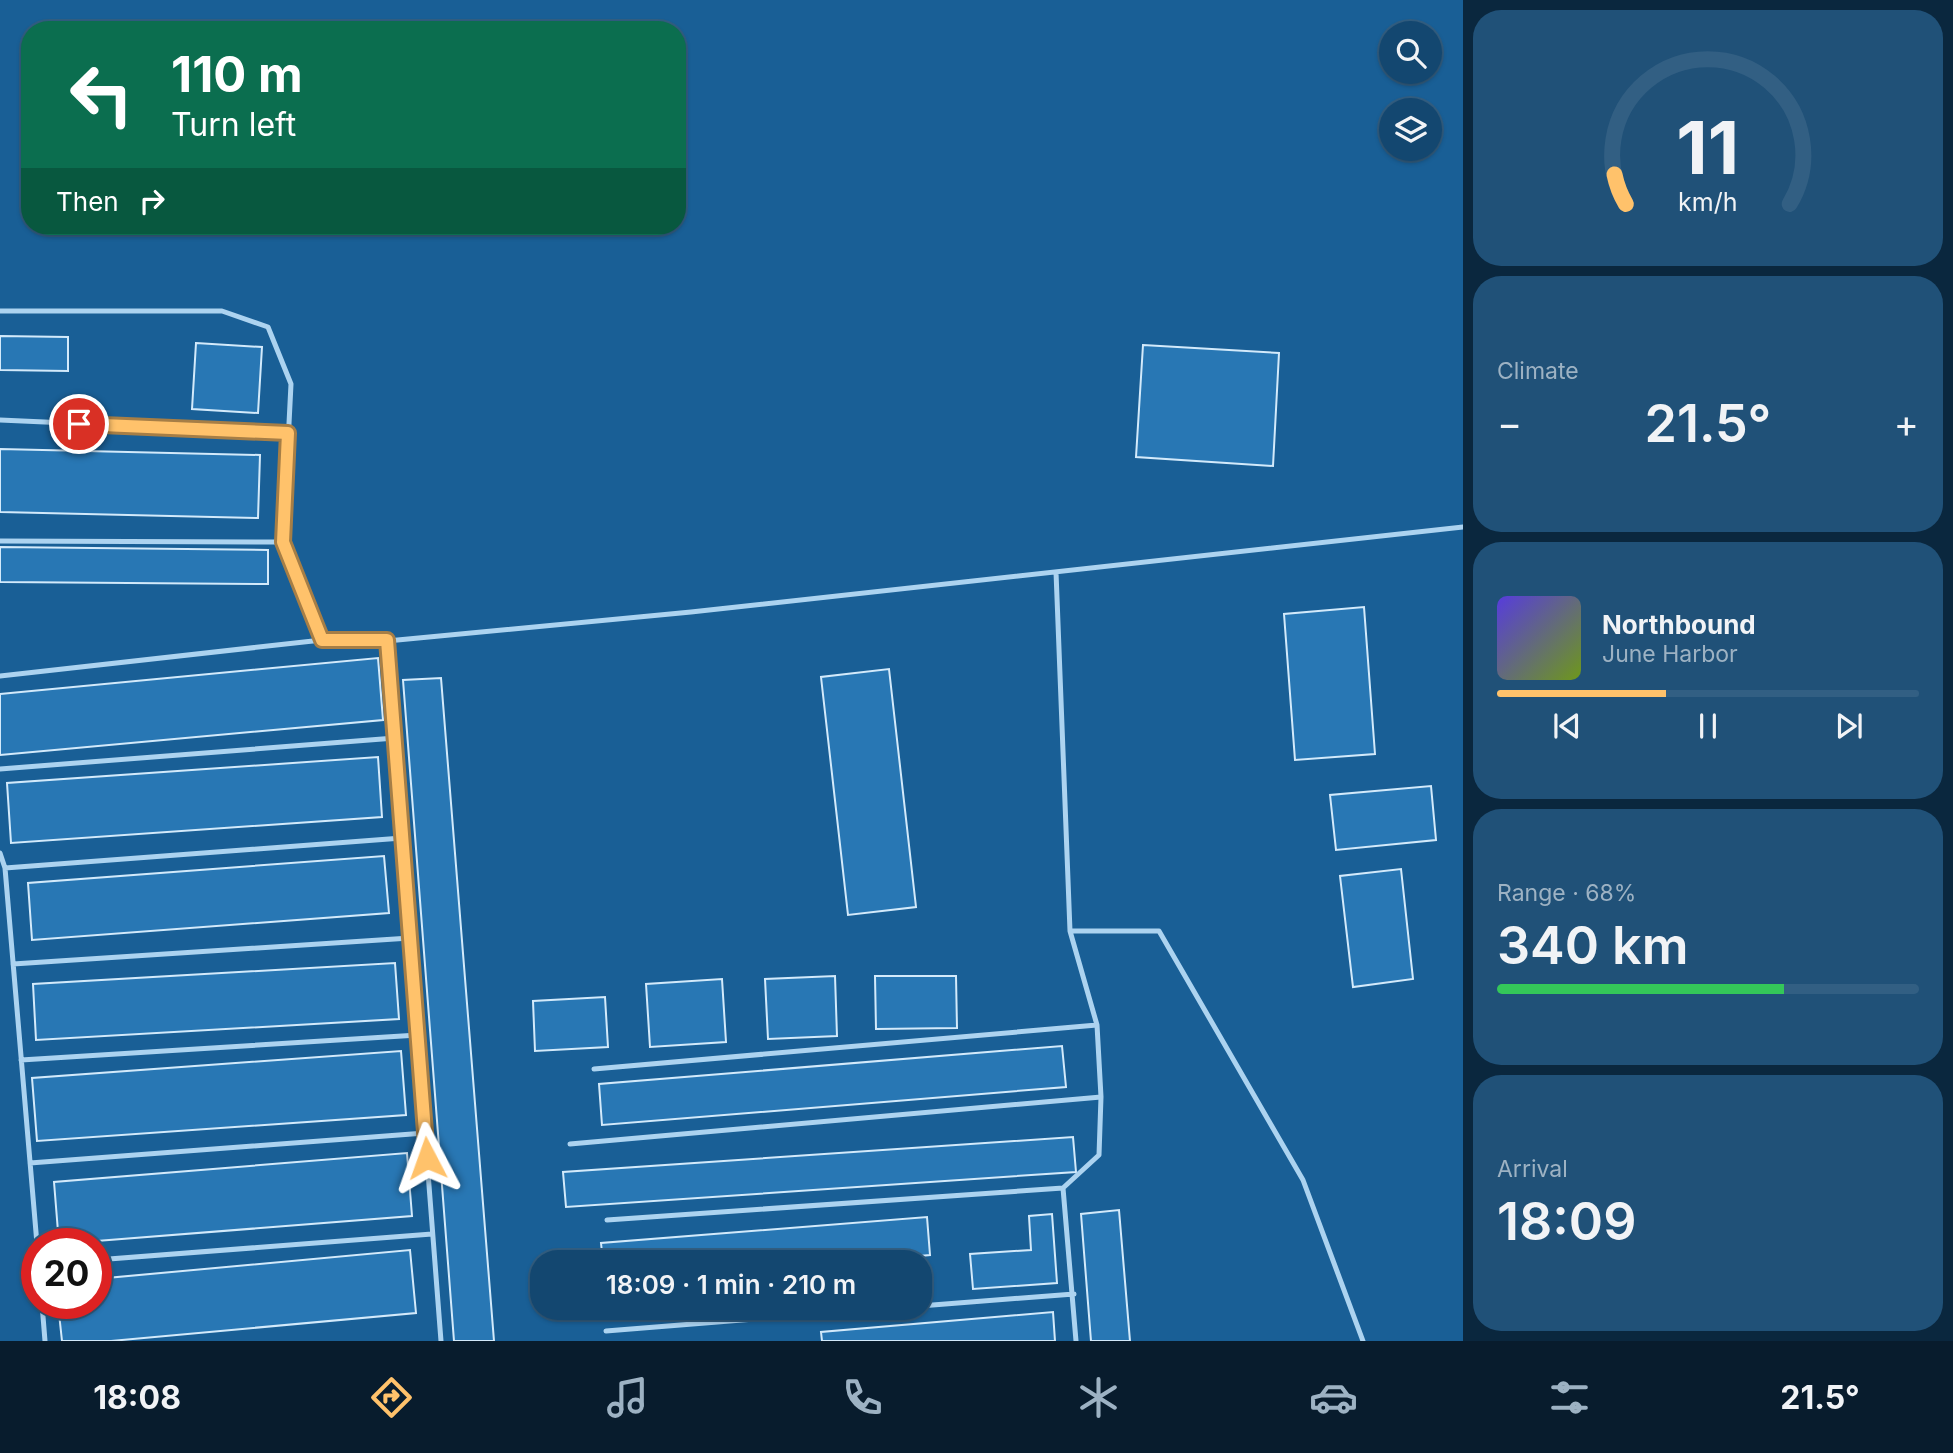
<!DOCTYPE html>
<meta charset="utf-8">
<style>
body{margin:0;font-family:Inter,sans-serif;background:#205178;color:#f1f3f6;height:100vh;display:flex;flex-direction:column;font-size:26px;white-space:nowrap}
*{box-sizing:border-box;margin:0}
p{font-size:23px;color:#9db2c3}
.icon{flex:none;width:38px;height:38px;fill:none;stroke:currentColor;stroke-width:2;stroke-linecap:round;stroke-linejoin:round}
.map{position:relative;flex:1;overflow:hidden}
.side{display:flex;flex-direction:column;gap:10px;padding:10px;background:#0a273e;width:490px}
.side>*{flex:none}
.guide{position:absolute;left:21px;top:21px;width:665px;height:214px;border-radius:28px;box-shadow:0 2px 5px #0004,0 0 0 2px #325f83;background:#0b6e4f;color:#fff;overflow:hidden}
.controls{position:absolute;left:1379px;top:21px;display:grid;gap:14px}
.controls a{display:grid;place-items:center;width:63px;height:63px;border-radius:50%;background:#134770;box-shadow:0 2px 5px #0004,0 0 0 2px #325f83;font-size:35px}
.speed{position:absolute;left:21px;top:1228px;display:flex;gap:14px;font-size:35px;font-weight:700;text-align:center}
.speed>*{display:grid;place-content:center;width:91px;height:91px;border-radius:50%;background:#134770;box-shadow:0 2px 5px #0004,0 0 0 2px #325f83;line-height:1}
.speed .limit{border:10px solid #d22;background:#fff;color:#111}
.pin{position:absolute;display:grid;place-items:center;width:60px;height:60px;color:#fff;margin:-30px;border:4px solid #fff;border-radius:50%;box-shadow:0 2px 7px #0007}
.me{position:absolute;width:77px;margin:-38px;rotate:356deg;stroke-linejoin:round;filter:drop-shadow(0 0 5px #0008)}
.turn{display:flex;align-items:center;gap:24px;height:147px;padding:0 35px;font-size:32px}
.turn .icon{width:91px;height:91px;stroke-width:2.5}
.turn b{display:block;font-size:49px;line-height:60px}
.then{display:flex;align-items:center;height:66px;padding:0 35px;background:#0003;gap:14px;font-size:26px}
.big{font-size:52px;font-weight:600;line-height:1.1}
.side .card{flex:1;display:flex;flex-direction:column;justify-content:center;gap:10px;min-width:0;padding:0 24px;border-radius:28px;background:#205178}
.side .dial{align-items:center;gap:0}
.dial svg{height:182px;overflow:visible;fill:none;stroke:#325f83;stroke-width:7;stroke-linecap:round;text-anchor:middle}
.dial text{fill:#f1f3f6;stroke:none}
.song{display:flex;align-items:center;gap:21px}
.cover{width:84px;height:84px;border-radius:10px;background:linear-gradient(135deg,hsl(250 70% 55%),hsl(80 70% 35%))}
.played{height:7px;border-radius:4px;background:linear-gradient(90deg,#ffc26b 40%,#325f83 40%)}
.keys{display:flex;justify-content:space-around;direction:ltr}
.heat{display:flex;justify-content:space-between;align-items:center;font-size:38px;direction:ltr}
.charge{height:10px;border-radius:5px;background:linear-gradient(90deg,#34c759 68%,#325f83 0)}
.trip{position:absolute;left:530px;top:1250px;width:402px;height:70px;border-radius:28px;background:#134770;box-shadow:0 2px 5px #0004,0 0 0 2px #325f83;font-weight:600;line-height:70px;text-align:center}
.menu{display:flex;height:112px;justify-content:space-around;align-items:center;background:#081c2d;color:#9db2c3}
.menu .icon{width:49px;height:49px}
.menu .active{color:#ffc26b}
.menu b{font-size:32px;color:#f1f3f6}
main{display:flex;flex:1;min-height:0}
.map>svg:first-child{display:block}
.building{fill:#2877b4;stroke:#d3eafb;stroke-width:2}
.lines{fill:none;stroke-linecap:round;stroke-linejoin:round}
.service{stroke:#acd3f0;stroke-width:5}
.route-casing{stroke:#a67e46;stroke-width:18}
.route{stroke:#ffc26b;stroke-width:12}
</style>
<main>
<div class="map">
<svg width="1463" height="1341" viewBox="0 0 1463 1341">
<rect width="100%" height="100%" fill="#195f96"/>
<path class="building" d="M0,336L68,337V371L0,370Z
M196,343L262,347L258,413L192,409Z
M1143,345L1279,353L1273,466L1136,457Z
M0,449L260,455L258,518L0,512Z
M0,547L268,550V584L0,582Z
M1364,607L1375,754L1295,760L1284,614Z
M378,658L383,720L0,755V694Z
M889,669L916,907L848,915L821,677Z
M441,678L494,1341H454L403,680Z
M378,757L382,817L11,843L7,783Z
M1431,786L1436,840L1336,850L1330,795Z
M384,856L389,913L32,940L28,883Z
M1401,869L1413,979L1353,987L1340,876Z
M395,963L399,1019L36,1040L33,984Z
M835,976L837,1036L768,1039L765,979Z
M875,976H956L957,1028L876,1029Z
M722,979L726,1042L650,1047L646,984Z
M605,997L608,1047L535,1051L533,1001Z
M1062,1046L1066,1087L602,1125L599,1084Z
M401,1051L406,1115L37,1141L32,1078Z
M1073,1137L1076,1172L566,1207L563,1172Z
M407,1153L412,1216L59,1244L54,1182Z
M1119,1210L1130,1341H1091L1081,1214Z
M1052,1214L1057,1283L973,1289L970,1254L1031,1250L1029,1216Z
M927,1217L930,1255L876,1260V1262H603L601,1243Z
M410,1250L416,1313L111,1341H62L58,1304H96V1279Z
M1053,1312L1055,1341H822L821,1332Z"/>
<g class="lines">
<path class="service" d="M0,311H222L268,327L291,384L283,542L322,640
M0,420L288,433
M0,541L283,542
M1056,572L1070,931L1097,1025L1101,1097L1099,1155L1063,1188L1076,1341
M387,641L441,1341
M0,676L322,640L387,641L691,612L1463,527
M0,769L395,738
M0,853L5,868L402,838
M5,868L37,1244
M1070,931H1159L1303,1180L1363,1341
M13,964L410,938
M21,1060L418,1035
M594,1069L1097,1025
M570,1144L1101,1097
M30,1163L425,1133
M607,1220L1063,1188
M96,1260L432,1234
M42,1304L45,1341
M920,1306L1074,1294
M606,1331L906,1307"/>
</g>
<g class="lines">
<defs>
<path id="route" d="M79,424L288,433L283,542L322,640H387L427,1158"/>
</defs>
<use href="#route" class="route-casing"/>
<use href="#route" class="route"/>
</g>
</svg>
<div class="controls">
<a><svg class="icon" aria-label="search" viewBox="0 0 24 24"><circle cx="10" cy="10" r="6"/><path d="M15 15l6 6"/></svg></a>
<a><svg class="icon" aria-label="layers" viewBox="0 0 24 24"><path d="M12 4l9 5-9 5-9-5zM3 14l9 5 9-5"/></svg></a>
</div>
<div class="speed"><div class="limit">20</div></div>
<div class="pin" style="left:79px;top:424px;background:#d93025"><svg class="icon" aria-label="arrive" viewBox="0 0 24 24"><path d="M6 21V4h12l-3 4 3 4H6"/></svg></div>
<svg class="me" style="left:427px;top:1158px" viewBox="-20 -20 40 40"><path d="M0-17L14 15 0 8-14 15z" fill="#ffc26b" stroke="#fff" stroke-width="4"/></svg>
<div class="trip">18:09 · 1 min · 210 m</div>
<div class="guide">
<div class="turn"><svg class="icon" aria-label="left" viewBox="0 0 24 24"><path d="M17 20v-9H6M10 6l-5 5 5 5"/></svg><div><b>110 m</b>Turn left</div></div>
<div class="then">Then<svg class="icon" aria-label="right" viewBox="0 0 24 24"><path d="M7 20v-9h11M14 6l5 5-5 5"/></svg></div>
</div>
</div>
<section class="side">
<div class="card dial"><svg viewBox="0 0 100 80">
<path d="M14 69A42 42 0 1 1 86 69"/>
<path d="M14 69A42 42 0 0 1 9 56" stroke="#ffc26b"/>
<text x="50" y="56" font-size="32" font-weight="700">11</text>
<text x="50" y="72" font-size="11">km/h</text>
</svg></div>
<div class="card"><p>Climate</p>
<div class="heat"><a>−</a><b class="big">21.5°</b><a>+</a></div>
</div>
<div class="card">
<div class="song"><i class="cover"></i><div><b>Northbound</b><p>June Harbor</p></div></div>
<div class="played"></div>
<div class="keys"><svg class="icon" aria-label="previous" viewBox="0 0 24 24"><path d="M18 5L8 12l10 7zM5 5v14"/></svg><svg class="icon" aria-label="pause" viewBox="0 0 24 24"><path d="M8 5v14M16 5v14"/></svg><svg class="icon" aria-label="next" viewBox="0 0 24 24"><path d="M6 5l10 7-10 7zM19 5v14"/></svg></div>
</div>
<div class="card"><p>Range · 68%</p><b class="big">340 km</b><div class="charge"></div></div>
<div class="card"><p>Arrival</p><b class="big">18:09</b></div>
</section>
</main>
<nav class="menu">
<b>18:08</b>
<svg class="icon active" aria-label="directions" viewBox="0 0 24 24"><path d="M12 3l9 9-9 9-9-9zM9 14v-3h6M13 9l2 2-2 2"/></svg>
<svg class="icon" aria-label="music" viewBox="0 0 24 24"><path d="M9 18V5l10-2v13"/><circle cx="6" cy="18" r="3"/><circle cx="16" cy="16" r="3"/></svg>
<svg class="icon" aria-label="phone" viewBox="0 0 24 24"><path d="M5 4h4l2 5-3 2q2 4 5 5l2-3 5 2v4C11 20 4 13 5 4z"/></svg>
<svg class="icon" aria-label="climate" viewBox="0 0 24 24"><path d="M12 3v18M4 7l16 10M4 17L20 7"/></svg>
<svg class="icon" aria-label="car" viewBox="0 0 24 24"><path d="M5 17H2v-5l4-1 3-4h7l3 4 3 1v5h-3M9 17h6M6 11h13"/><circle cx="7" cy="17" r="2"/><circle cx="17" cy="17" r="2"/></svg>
<svg class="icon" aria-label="filters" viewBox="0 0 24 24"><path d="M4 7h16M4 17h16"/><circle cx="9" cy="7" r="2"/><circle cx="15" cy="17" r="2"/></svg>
<b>21.5°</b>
</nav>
